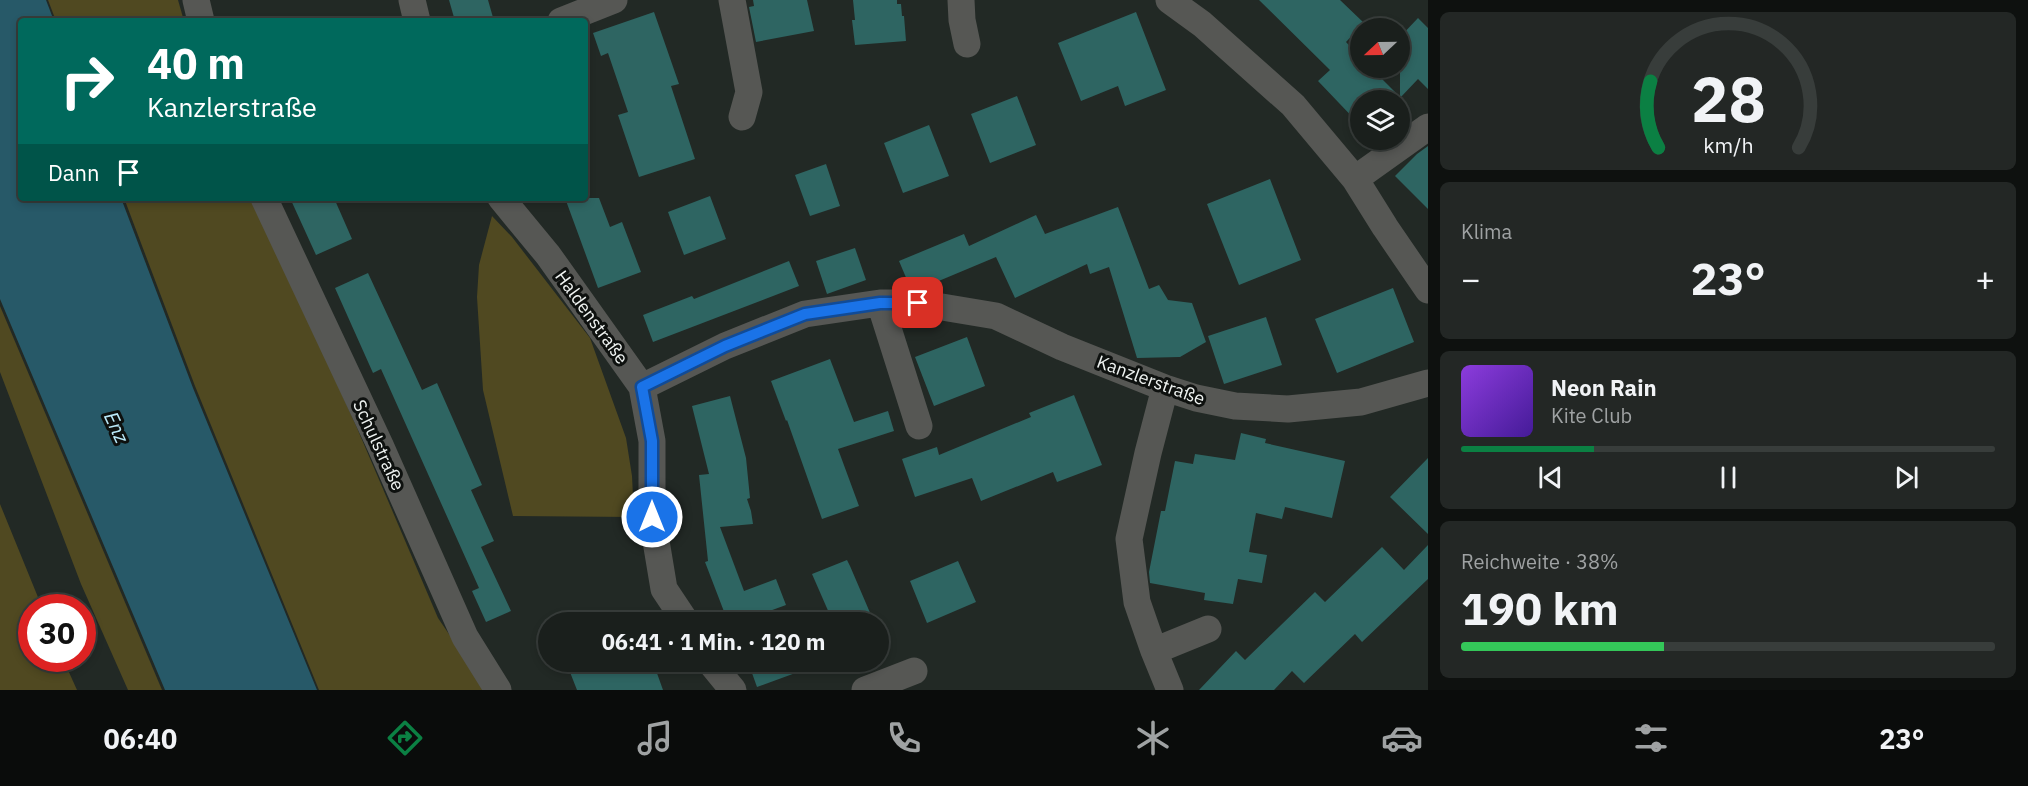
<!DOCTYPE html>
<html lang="de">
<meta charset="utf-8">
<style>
body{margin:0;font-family:"IBM Plex Sans",sans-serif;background:#232725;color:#f1f3f6;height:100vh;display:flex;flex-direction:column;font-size:22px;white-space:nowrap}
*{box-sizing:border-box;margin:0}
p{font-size:20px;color:#9fa2a3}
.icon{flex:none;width:33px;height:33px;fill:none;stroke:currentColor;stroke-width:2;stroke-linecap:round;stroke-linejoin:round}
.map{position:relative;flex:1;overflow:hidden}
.side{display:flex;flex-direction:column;gap:12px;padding:12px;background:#0e110f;width:600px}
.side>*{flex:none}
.hud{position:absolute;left:18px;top:18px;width:570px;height:183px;border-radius:6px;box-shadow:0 3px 9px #0003,0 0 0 2px #383d3b;background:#00695c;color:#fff;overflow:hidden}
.needle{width:39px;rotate:248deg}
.buttons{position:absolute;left:1350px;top:18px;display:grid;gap:12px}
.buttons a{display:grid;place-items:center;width:60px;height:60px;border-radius:50%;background:#1a1f1c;box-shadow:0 3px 9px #0003,0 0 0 2px #383d3b;font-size:30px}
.speed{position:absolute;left:18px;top:594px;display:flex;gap:12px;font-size:30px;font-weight:700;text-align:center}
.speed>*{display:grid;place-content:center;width:78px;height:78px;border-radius:50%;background:#1a1f1c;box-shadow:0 3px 9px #0003,0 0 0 2px #383d3b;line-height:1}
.speed .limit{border:9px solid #d22;background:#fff;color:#111}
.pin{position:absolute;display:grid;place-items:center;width:51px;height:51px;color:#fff;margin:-26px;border-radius:12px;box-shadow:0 3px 9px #0006}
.me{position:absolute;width:66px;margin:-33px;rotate:0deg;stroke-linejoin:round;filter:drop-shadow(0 0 4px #0008)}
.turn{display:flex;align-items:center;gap:21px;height:126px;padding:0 30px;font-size:27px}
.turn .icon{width:78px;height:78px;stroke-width:2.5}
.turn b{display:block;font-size:42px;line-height:51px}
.then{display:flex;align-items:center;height:57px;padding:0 30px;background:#0003;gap:12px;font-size:22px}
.big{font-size:45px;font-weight:800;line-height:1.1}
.side .widget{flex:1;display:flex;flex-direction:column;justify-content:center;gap:9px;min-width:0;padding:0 21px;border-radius:9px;background:#232725}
.side .dial{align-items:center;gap:0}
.dial svg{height:156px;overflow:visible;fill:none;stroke:#383d3b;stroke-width:7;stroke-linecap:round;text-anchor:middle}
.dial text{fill:#f1f3f6;stroke:none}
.song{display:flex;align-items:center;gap:18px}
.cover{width:72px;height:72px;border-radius:9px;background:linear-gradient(135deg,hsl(270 70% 55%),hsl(260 70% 35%))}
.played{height:6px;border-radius:3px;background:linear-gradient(90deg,#0b8043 25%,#383d3b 25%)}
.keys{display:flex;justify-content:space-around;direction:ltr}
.heat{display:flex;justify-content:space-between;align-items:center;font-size:33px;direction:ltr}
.charge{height:9px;border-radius:4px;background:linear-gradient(90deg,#34c759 38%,#383d3b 0)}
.trip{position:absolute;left:538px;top:612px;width:351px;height:60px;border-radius:30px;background:#1a1f1c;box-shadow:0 3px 9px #0003,0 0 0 2px #383d3b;font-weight:800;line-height:60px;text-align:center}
.tab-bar{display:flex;height:96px;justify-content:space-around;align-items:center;background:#0a0c0b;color:#9fa2a3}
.tab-bar .icon{width:42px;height:42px}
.tab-bar .on{color:#0b8043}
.tab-bar b{font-size:27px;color:#f1f3f6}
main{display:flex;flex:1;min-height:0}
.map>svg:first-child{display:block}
.green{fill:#504921}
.water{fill:#275968}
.building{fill:#2e6562}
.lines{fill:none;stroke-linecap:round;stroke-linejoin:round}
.minor{stroke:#565754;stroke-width:27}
.route-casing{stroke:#114b97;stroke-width:15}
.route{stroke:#1a73e8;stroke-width:10}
.labels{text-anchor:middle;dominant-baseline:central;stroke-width:6;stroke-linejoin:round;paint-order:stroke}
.street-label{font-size:18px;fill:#eff3f1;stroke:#0e110f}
.water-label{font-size:20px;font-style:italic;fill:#bbebfb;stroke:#0e110f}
</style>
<main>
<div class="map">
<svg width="1428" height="690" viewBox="0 0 1428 690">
<rect width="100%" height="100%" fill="#222925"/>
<path class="green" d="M48,0H178L184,21H56Z
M124,198H250L281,258L357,428L438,618L487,690H319L195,386Z
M492,216L512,237L590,338L626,438L632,476L634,517L513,516L483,390L477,297L479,265Z
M0,306L162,690H128L81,584L0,372Z
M0,504L42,607L32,608V658L63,659L77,690H0Z"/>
<path class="water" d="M0,0H46L54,21H21V198H121L193,388L317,690H165L0,299Z"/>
<path class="building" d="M449,0H488L494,21H455Z
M753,0H807L814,31L756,42L749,7L754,6Z
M853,0H897V4H901L902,16H904L906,41L855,45L852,20H855Z
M1259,0H1340L1364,23L1346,42L1360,57V68H1371L1400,97V37L1418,18L1428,28V89L1418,79L1400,98L1403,100H1360V125L1318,81L1330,70Z
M654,12L679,84L671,86L695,159L639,177L618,115L628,112L608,53L601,56L593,33Z
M1136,12L1166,90L1125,106L1118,86L1081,101L1058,43Z
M1017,96L1036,145L990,163L971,114Z
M929,125L949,176L903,193L884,143Z
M1428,146V209L1395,176L1417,154Z
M826,164L840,206L810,216L795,175Z
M1270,179L1301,260L1239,285L1207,204Z
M710,196L726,239L684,255L668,212Z
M290,198H334L352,239L316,255Z
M565,198H599L610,227L622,222L641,272L598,288Z
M1118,207L1149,289L1159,285L1168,300L1192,303L1206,342L1180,357L1137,358L1109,267L1090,274L1087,264L1015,298L996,257L922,288L910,287L899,261L964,234L969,246L1036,215L1045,234Z
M855,248L866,280L827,294L816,261Z
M789,261L799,286L653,342L643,315L692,296L694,299Z
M368,273L422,390L437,383L482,485L471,490L494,541L481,547L511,611L486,622L472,591L479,588L381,369L373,373L335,288Z
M1393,288L1414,342L1337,373L1315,319Z
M1266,317L1282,365L1224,384L1208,336Z
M967,337L985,386L934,406L915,357Z
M830,359L854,422L888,411L894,431L838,449L859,506L822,519L787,420L786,421L771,381Z
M1074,395L1102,465L1057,482L1053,472L981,501L972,478L915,497L902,459L937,447L939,455L1031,417L1029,413Z
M730,396L746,458L750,498L747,499L751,511L753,524L720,527L744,591L776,579L786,605L739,622H728L705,562L708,561L699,475L709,474L692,406Z
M1241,433L1266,439L1265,443L1345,461L1332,518L1285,507L1282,519L1256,513L1249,552L1267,555L1262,583L1238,579L1233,604L1204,600L1205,593L1150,583L1149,572L1161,511H1165L1175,461L1193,464L1195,454L1235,460Z
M1428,458V534L1390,497Z
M1428,545V579L1362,642L1355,634L1304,683L1292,671L1274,690H1199L1236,651L1245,660L1315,592L1325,602L1382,547L1404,570Z
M847,560L850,566L874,622H833L812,574Z
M958,561L976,602L927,623L910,581Z
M566,662H653L663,690H577Z
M748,662H820V664L757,687Z"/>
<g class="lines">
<path class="minor" d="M196,0L201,21
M412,0L417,21
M732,0L749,92L742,117
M961,0L962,20L967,44
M1169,0L1202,24L1293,105L1355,179L1385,227L1428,290
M561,21L614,0
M1355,179L1428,127
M264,198L380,445L465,637L498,690
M501,198L548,255L642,387L652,441V517L664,589L686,622
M880,303L919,426
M642,387L725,346L805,314L880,303H918L996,316L1062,347L1165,388L1196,398L1235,406L1288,409L1361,402L1428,383
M1165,388L1148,453L1129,539L1137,602L1154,651L1170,690
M1154,651L1208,629
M710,662L733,690
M865,690L914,671"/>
</g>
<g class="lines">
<defs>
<path id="route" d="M652,517V441L642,387L725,346L805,314L880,303H918"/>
</defs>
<use href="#route" class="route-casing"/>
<use href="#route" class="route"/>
</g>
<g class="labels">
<g class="street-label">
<text transform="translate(592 317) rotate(54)">Haldenstraße</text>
<text transform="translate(1151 380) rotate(20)">Kanzlerstraße</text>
<text transform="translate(379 445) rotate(65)">Schulstraße</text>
</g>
<g class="water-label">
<text transform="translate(117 427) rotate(65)">Enz</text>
</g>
</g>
</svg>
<div class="buttons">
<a><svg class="needle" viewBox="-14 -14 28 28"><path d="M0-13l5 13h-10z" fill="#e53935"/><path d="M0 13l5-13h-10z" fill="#9fa2a3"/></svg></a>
<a><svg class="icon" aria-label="layers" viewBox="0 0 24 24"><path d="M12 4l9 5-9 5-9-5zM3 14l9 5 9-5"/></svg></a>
</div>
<div class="speed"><div class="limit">30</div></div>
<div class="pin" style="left:918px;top:303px;background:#d93025"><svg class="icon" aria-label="arrive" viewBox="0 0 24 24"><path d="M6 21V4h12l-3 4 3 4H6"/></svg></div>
<svg class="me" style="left:652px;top:517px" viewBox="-20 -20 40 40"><circle r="17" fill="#1a73e8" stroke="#fff" stroke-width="3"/><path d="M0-11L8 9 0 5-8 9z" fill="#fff"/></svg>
<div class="trip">06:41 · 1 Min. · 120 m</div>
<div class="hud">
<div class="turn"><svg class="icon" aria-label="right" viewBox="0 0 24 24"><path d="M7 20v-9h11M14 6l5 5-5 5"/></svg><div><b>40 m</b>Kanzlerstraße</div></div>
<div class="then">Dann<svg class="icon" aria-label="arrive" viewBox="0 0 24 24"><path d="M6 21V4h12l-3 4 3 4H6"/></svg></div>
</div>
</div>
<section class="side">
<div class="widget dial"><svg viewBox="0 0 100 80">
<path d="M14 69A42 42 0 1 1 86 69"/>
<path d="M14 69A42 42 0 0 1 10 35" stroke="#0b8043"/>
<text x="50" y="56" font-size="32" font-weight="700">28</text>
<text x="50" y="72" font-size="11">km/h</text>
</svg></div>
<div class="widget"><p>Klima</p>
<div class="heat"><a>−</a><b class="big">23°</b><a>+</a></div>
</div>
<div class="widget">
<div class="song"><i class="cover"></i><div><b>Neon Rain</b><p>Kite Club</p></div></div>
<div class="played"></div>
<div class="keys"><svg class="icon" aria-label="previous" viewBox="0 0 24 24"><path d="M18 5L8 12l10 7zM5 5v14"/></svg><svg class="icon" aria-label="pause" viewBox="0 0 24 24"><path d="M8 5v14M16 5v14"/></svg><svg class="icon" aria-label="next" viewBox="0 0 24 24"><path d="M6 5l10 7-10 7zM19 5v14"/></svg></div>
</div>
<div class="widget"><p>Reichweite · 38%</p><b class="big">190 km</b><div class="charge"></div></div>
</section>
</main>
<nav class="tab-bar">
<b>06:40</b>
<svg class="icon on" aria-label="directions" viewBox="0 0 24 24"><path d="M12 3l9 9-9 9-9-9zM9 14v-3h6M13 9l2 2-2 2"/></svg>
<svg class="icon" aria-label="music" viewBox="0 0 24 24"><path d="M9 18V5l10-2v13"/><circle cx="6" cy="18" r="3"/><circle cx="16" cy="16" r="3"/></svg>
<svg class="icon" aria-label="phone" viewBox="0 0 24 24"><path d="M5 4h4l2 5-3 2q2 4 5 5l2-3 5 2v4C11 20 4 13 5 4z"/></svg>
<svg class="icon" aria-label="climate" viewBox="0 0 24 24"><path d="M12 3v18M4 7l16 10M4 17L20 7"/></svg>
<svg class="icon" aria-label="car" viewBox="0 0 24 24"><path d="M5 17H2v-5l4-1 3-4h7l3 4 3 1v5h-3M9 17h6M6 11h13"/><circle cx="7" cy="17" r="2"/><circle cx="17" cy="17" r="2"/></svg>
<svg class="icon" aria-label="filters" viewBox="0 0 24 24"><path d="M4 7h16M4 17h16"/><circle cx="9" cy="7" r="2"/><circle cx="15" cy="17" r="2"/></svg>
<b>23°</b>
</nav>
